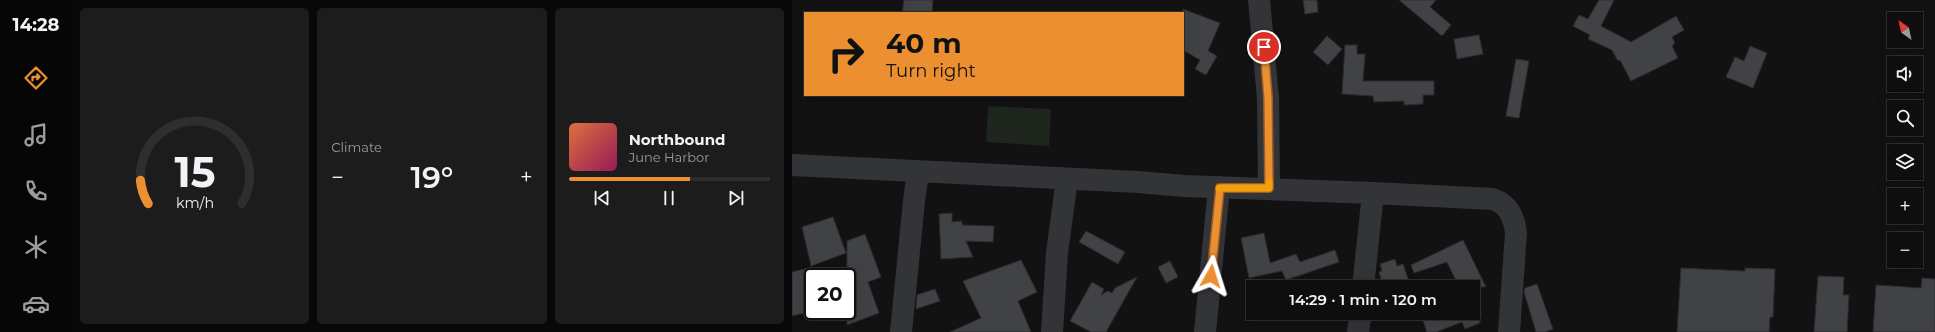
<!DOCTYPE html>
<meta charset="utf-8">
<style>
body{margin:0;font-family:Montserrat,sans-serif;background:#1c1c1c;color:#f1f3f6;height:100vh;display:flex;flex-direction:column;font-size:15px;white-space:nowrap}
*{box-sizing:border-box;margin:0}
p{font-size:13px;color:#9b9c9e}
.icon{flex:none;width:22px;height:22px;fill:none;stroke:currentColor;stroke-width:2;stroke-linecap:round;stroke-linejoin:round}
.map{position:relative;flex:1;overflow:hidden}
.sheet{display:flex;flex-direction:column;gap:8px;padding:8px;background:#080808;width:720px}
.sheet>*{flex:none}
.banner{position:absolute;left:12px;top:12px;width:380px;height:84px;border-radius:0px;box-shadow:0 4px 16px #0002,0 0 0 1px #2e2e2e;background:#ec8f31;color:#111;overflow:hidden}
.needle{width:26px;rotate:327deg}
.fabs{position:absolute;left:1095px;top:12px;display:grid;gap:8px}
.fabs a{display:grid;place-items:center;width:36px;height:36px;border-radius:0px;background:#0e0e0e;box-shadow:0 4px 16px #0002,0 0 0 1px #2e2e2e;font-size:20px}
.speed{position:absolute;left:12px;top:268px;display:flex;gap:8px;font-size:20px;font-weight:700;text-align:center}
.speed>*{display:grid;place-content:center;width:52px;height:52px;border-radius:50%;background:#0e0e0e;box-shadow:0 4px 16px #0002,0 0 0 1px #2e2e2e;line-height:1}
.speed .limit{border:2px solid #111;border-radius:6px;background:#fff;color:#111}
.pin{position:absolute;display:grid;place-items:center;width:34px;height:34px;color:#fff;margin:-17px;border:2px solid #fff;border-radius:50%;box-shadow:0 1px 4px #0007}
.me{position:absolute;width:44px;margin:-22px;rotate:6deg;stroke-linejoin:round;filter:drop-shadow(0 0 3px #0008)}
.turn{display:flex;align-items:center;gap:14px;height:84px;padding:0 16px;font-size:18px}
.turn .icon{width:52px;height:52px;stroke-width:2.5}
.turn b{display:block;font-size:28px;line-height:34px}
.big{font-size:30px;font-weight:600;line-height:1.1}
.sheet .tile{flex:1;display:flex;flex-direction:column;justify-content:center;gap:6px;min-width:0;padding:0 14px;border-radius:6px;background:#1c1c1c}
.sheet .dial{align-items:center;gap:0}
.dial svg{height:104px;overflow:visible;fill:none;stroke:#2e2e2e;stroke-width:7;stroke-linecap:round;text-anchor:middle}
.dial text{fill:#f1f3f6;stroke:none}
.song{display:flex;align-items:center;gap:12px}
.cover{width:48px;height:48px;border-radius:6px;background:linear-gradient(135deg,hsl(20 70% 55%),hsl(330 70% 35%))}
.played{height:4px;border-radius:2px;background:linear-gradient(90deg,#ec8f31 60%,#2e2e2e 60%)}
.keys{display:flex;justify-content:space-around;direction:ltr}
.heat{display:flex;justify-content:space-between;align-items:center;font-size:22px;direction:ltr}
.sheet .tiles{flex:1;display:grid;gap:8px;grid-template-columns:repeat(3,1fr)}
.trip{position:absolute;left:454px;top:280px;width:234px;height:40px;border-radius:0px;background:#0e0e0e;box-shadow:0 4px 16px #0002,0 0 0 1px #2e2e2e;font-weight:600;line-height:40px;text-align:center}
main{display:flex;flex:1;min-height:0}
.menu{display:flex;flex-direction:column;width:72px;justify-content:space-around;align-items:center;background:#060606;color:#9b9c9e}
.menu .icon{width:28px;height:28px}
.menu .selected{color:#ec8f31}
.menu b{font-size:18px;color:#f1f3f6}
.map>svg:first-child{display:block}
.green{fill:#1e261e}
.building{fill:#414246;stroke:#2c2c2f}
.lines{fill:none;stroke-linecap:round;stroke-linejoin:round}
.minor{stroke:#333438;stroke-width:22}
.route-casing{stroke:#995d20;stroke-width:10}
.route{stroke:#ec8f31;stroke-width:7}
.slow{stroke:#f59e0b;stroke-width:7}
</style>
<main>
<nav class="menu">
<b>14:28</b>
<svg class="icon selected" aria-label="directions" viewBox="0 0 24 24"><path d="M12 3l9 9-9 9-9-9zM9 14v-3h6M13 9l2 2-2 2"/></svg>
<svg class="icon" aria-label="music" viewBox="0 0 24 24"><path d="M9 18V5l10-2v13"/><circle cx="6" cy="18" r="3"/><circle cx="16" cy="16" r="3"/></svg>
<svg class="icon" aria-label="phone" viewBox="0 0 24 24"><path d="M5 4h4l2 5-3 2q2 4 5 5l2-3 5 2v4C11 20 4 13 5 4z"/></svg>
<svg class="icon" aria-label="climate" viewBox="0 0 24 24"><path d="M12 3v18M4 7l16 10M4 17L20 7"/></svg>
<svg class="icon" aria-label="car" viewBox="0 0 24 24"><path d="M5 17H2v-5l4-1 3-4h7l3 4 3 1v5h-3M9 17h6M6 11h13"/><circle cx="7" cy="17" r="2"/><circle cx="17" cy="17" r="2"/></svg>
</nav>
<section class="sheet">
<div class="tiles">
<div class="tile dial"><svg viewBox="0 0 100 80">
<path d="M14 69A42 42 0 1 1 86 69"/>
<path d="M14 69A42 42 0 0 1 8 51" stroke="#ec8f31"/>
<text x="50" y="56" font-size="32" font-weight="700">15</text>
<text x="50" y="72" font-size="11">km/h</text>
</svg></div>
<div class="tile"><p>Climate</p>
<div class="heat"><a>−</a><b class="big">19°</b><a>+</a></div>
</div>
<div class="tile">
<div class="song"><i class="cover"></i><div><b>Northbound</b><p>June Harbor</p></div></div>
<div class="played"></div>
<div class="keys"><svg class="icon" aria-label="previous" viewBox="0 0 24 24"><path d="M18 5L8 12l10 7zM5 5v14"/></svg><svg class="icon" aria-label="pause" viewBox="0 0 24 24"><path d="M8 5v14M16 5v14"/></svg><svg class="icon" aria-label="next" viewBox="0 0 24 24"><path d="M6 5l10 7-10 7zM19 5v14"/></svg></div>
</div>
</div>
</section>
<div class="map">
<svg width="1143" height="332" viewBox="0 0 1143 332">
<rect width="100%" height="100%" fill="#121213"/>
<path class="green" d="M196,106L259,109L257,146L194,142Z"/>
<path class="building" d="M112,0H141L140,13H110Z
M511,0H525L526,12L513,14Z
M607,0H644L638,7L659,25L650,36Z
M807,0H822L809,26L839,42L884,16L892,30L880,37L883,43L880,46L886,58L839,81L828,60L826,61L820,50L796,39L798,35L781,26L787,15L796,19Z
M391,9L428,23L416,51L425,56L414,75L403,69L408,60L391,50Z
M687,35L691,54L665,59L662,39Z
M535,36L550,49L536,65L521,52Z
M553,45H565V54H573L571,81H642V95H631V104L612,105V101L582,102L581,96L550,94Z
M958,46L975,53L961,88L934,77L943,57L952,61Z
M724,59L737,61L727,118L714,116Z
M160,213V222L170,221V225L202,226L201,242L174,241L181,257L149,259L147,214Z
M41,217L54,253L19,266L10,227Z
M294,231L333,252L326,264L287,242Z
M472,233L478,263L504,254L508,262L543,250L547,262L494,280L490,271L457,278L449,238Z
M73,234L89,277L76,282L87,313L55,325V241Z
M671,240L694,287H667L655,262L622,273L619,265Z
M603,259L605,266L611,264L619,287H591L587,272L590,271L588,264Z
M229,260L245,292L226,301L239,332H158L189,318L171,281Z
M378,261L386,277L374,283L366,267Z
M21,267V311L0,316V272Z
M889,268L953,271V268L983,269L981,317H978L977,332H885Z
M1026,276L1052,277L1051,295H1057L1055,332H1022Z
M345,277L314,332H299L278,321L300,282L312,289L309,295L316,291L320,293L323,288Z
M1130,278L1143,279V332H1081L1084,285L1129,288Z
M745,284L761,329L753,332H744L732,292L733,288Z
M143,289L148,301L124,309L125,295Z
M628,313H689L690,314L685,315L688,323L673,329L670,322L644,332H635Z"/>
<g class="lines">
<path class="minor" d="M467,0L476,98L477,188
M0,165L346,182L393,186L581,193
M571,287L581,193L701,199C717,205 722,217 724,233L717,332
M109,332L122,201L126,172
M260,332L265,253L275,179
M413,332L427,187
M566,332L569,313"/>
</g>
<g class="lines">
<defs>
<path id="route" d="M419,276L428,188H477L476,98L472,47"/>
</defs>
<use href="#route" class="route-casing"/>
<use href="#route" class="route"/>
<path class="slow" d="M427,188H477V182"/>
</g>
</svg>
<div class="fabs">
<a><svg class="needle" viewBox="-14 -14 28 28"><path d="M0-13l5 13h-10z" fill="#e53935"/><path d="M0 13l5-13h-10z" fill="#9b9c9e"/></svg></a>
<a><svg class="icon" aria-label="sound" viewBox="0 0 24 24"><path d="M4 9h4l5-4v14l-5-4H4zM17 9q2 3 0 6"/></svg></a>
<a><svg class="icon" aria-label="search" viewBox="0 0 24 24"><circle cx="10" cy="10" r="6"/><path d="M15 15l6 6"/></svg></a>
<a><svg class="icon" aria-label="layers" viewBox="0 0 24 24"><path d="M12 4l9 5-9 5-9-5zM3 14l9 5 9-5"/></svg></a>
<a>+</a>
<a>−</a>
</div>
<div class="speed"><div class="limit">20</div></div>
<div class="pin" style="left:472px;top:47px;background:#d93025"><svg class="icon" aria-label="arrive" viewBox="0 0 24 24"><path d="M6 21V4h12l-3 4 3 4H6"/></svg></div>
<svg class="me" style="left:419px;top:276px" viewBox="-20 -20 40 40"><path d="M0-17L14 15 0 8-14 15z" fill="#ec8f31" stroke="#fff" stroke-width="4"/></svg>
<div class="trip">14:29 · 1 min · 120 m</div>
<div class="banner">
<div class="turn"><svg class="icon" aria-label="right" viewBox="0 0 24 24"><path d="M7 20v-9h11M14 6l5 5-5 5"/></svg><div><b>40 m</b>Turn right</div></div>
</div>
</div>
</main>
